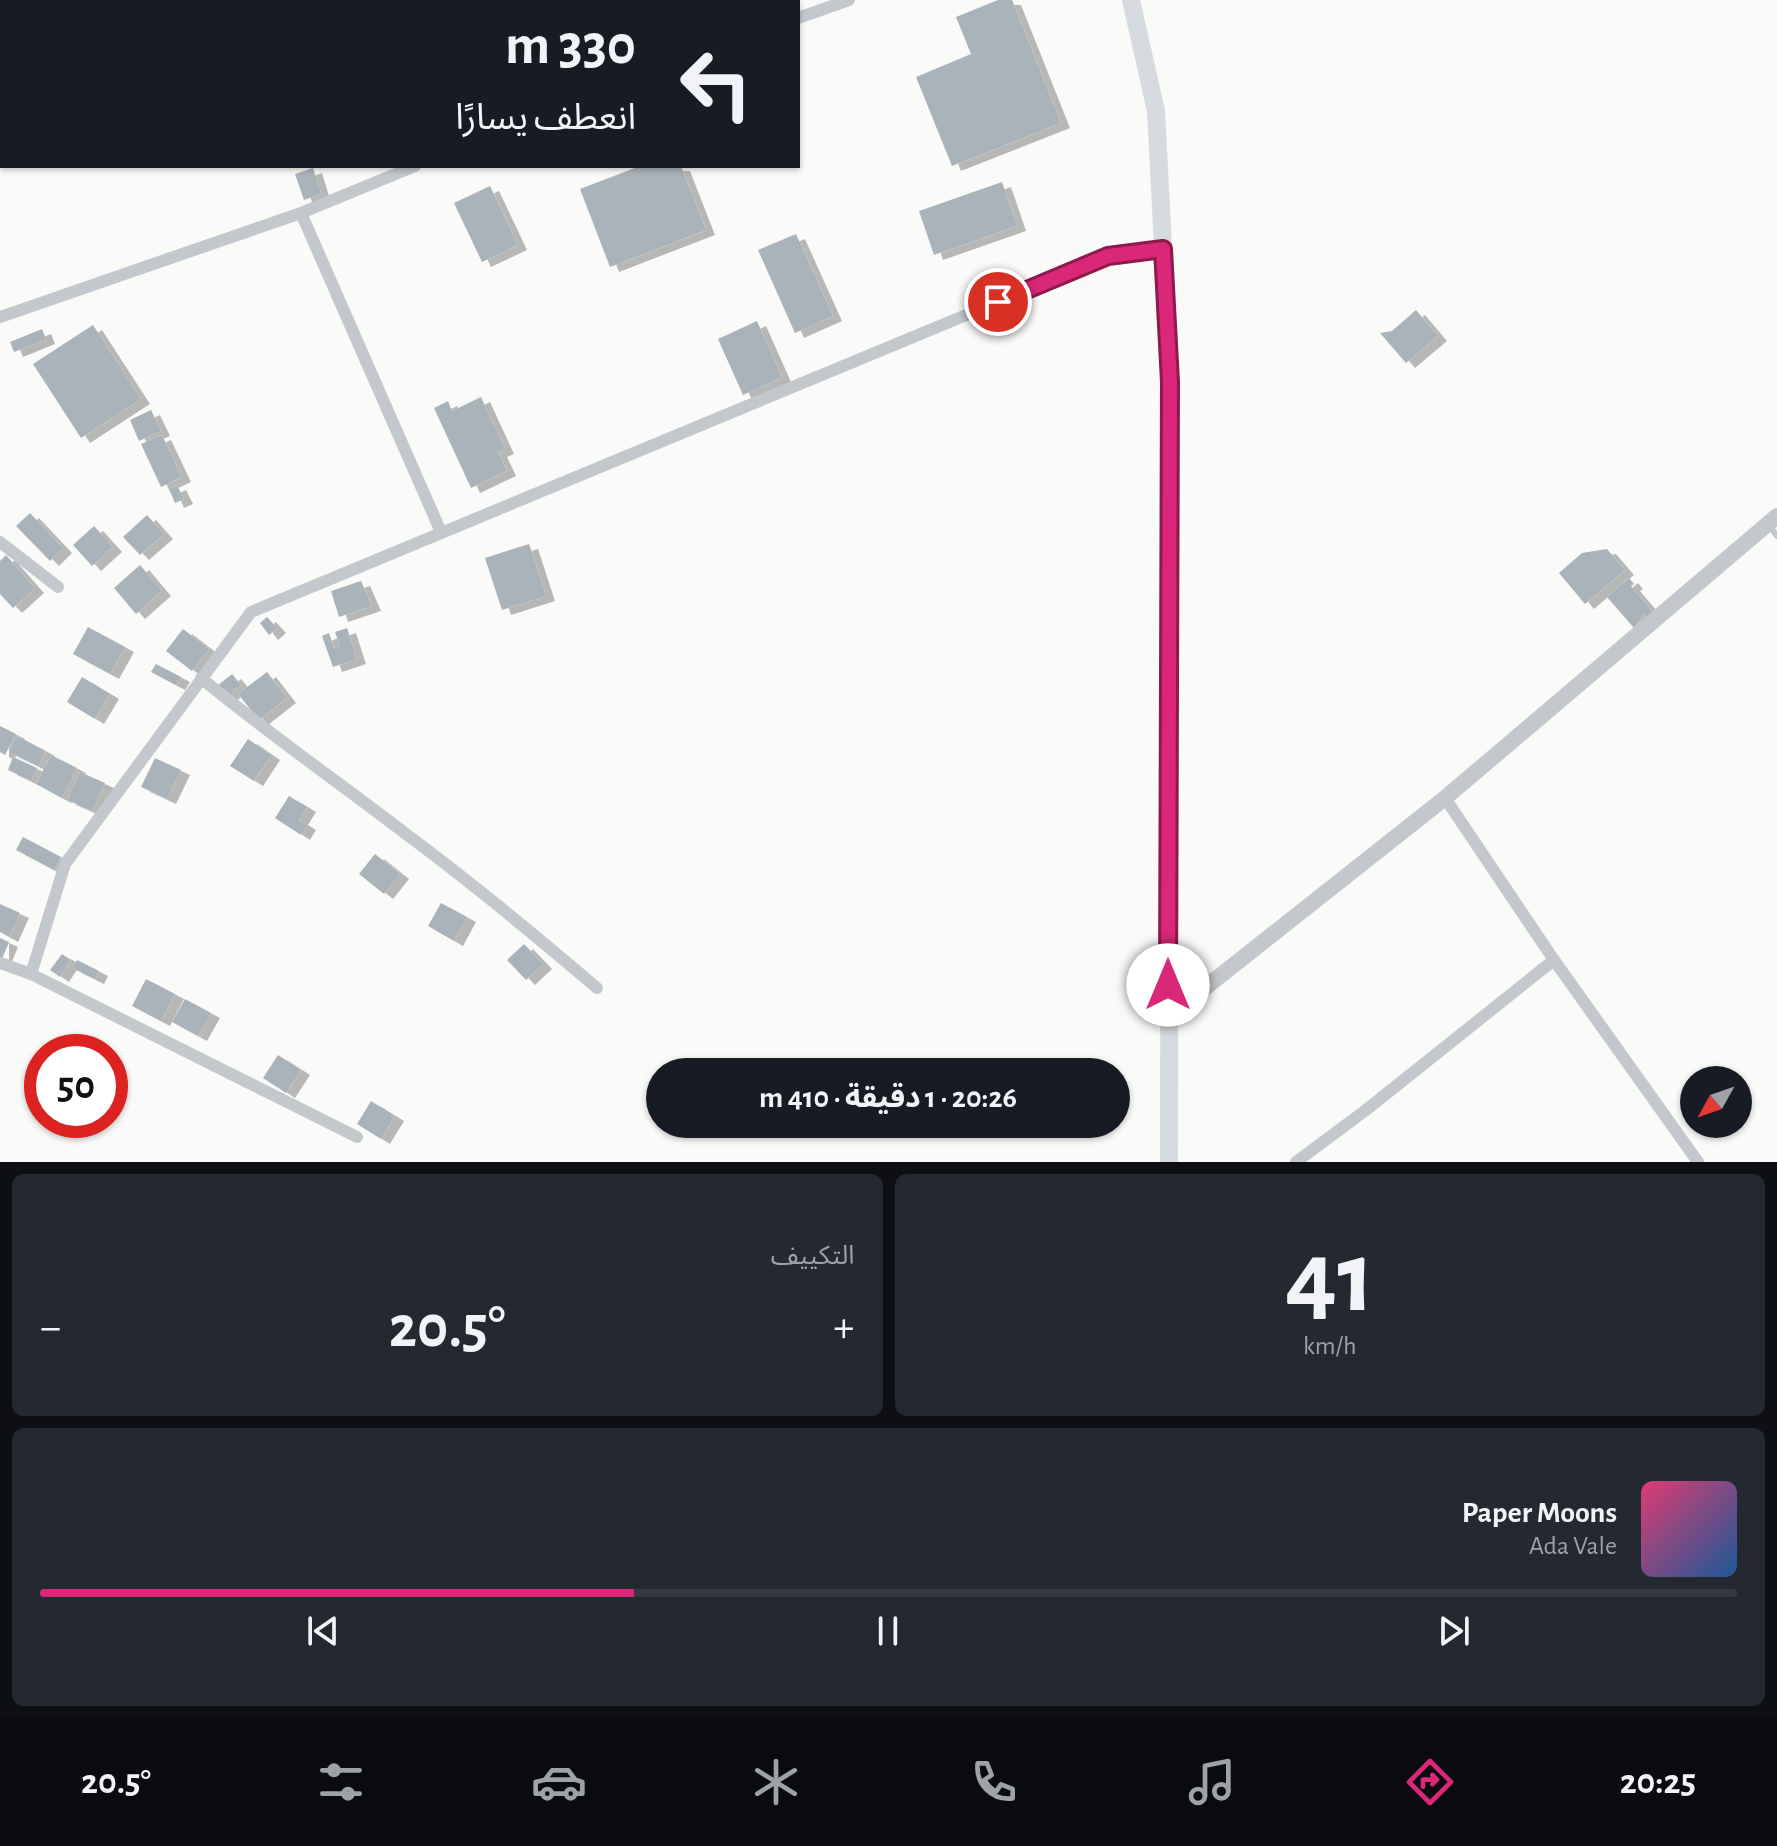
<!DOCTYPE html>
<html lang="ar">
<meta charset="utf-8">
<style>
body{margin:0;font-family:"Alegreya Sans","Noto Sans Arabic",sans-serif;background:#242831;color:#f1f3f6;direction:rtl;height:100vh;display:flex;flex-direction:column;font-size:30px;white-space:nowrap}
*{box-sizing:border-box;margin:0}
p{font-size:26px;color:#9ea1a6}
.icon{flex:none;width:44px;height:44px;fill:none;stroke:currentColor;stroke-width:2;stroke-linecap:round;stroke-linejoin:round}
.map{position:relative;height:1162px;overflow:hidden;direction:ltr}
.details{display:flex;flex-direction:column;gap:12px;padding:12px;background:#0d0f14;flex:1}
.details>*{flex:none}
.banner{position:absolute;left:0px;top:0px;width:800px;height:168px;box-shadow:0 2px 6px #0004;direction:rtl;background:#171b24;color:#f1f3f6;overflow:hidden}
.needle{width:52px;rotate:230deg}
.fabs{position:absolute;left:1680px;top:1066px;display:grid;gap:16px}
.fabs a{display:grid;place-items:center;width:72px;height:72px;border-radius:50%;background:#171b24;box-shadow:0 2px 6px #0004;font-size:40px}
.speed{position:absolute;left:24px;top:1034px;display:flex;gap:16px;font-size:40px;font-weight:700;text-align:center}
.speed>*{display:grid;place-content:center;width:104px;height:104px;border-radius:50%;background:#171b24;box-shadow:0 2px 6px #0004;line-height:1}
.speed .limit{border:12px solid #d22;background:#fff;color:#111}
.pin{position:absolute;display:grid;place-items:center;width:68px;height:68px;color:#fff;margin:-34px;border:4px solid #fff;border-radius:50%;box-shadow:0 2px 8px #0007}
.me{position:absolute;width:88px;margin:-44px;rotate:0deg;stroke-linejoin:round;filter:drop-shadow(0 0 6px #0008)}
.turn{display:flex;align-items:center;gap:28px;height:168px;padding:0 32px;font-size:36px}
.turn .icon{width:104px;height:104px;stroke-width:2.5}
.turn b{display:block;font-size:56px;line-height:68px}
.big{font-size:60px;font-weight:700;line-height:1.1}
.details .card{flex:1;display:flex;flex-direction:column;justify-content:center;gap:12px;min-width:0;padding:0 28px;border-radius:12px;background:#242831}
.details .dial{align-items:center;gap:0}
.dial b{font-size:104px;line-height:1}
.song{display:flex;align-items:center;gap:24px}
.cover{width:96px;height:96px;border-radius:12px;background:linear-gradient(135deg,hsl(340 70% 55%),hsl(210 70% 35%))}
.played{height:8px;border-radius:4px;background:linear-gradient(90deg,#db2777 35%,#363941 35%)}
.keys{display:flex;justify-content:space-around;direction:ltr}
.heat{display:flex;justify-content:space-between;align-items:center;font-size:44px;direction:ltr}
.details .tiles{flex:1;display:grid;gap:12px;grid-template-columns:1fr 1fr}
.card:last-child{grid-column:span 2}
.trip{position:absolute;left:646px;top:1058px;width:484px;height:80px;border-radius:40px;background:#171b24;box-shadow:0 2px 6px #0004;font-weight:700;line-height:80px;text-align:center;direction:rtl}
.dock{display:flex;height:128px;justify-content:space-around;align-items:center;background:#090b0e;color:#9ea1a6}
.dock .icon{width:56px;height:56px}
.dock .on{color:#db2777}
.dock b{font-size:36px;color:#f1f3f6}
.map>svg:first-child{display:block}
.building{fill:#aab3b9;filter:url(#shadow)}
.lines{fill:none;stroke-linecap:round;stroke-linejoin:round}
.service{stroke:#c3c8cc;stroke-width:6}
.minor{stroke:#c3c8cc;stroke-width:12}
.tertiary{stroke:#c3c8cc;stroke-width:16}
.secondary{stroke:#d6dbdf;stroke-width:18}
.route-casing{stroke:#8e194d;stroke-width:20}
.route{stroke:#db2777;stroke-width:14}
</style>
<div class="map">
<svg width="1777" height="1162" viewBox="0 0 1777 1162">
<defs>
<filter id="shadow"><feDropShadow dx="9" dy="5" stdDeviation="0" flood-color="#0004"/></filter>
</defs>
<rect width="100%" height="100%" fill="#fafaf8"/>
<path class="building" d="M998,0H1012L1061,123L952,166L916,77L971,54L956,17Z
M640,166H681L706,230L610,267L580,189Z
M313,168L321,194L304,200L295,174Z
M1002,182L1017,226L934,255L919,211Z
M490,186L518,245L482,262L454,203Z
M796,234L833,316L795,333L758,250Z
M1416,310L1438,336L1406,363L1380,333L1392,331Z
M757,321L782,377L743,395L718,339Z
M93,325L141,399L81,438L33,364Z
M42,329L46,339L14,352L10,342Z
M481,397L505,449L498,452L507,471L471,488L434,408L448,401L452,411Z
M151,410L161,431L139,441L130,420Z
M162,435L182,477L161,487L141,444Z
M177,485L184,499L175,503L169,489Z
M30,513L63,548L50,561L16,526Z
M147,515L164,534L140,555L123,537Z
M94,526L113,547L92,566L73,545Z
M529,544L546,596L502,610L485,558Z
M1607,549L1625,570L1585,604L1559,573L1582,553Z
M6,555L35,588L13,608L0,594V561Z
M140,565L162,591L136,614L114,588Z
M1629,578L1634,584L1631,586L1653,612L1647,617L1644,614L1634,628L1607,597Z
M361,581L372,606L339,617L331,591Z
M267,617L277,628L269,635L260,623Z
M88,627L125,647L110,674L73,654Z
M347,628L357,659L333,667L322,636L329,633L334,648L340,646L335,632Z
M183,629L209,649L192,671L166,651Z
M156,664L181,677L176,685L151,672Z
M267,672L287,698L259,720L238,694Z
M232,674L241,685L226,697L217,686Z
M82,677L110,694L95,719L67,702Z
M0,726L16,734L5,755L0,752Z
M17,736L46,751L38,766L9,752Z
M248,739L271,755L254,781L230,766Z
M51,755L77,768L62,798L36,784Z
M13,757L37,768L31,781L8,770Z
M155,758L181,770L167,799L141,787Z
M80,772L105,783L92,811L67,800Z
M289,796L307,807L299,820L307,825L301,835L275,818Z
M23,837L61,857L54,870L16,850Z
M375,854L400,874L384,894L359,874Z
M441,903L467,917L454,941L428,926Z
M0,904L20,913L9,937L0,932Z
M0,938L9,942L2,959L0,958Z
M524,944L543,964L526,980L507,960Z
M62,954L71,960L60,977L50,970Z
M77,960L99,971L95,979L72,968Z
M146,979L175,994L161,1021L132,1006Z
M185,999L211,1013L198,1036L172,1022Z
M278,1055L301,1070L286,1093L263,1078Z
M371,1101L395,1116L381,1139L357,1124Z"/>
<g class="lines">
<path class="service" d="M1768,524L1777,536"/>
<path class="minor" d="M798,18L849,0
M301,213L441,532
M0,317L301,213L415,166
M0,542L58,587
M201,678C268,733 338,782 406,834C472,883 535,935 597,988
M1445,798L1554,960L1698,1162
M0,963L31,974L357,1137
M31,974L65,864L251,612L1108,256L1163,249
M1296,1162L1366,1110L1554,960"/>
<path class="tertiary" d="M1168,1017L1445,798L1777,516"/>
<path class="secondary" d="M1131,0L1156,111L1170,382L1169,1162"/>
</g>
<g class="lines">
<defs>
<path id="route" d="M998,302L1108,256L1163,249L1170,382L1168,985"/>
</defs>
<use href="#route" class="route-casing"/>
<use href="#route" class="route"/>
</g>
</svg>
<div class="fabs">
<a><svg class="needle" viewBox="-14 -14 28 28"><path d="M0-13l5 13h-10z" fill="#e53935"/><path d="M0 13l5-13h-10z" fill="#9ea1a6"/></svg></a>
</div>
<div class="speed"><div class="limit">50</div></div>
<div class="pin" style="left:998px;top:302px;background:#d93025"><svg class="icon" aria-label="arrive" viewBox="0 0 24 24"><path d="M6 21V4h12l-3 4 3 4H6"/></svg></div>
<svg class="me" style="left:1168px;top:985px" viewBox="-20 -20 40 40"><circle r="19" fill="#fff"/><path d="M0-13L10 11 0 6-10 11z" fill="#db2777"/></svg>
<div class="trip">20:26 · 1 دقيقة · 410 m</div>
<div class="banner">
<div class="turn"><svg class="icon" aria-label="left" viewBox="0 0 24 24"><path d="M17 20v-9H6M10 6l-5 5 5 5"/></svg><div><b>330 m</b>انعطف يسارًا</div></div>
</div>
</div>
<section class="details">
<div class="tiles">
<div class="card dial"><b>41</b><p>km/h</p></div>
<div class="card"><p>التكييف</p>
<div class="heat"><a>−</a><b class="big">20.5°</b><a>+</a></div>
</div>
<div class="card">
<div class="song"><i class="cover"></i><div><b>Paper Moons</b><p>Ada Vale</p></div></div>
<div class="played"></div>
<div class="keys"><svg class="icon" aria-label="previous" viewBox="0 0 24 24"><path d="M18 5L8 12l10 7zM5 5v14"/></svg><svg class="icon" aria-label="pause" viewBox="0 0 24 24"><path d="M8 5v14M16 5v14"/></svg><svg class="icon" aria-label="next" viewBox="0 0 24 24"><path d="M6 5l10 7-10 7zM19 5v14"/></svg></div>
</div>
</div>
</section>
<nav class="dock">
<b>20:25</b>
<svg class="icon on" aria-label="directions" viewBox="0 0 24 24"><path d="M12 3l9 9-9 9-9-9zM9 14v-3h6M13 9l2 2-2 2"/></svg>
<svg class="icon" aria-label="music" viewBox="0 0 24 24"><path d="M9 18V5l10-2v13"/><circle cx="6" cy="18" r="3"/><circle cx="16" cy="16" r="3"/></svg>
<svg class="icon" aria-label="phone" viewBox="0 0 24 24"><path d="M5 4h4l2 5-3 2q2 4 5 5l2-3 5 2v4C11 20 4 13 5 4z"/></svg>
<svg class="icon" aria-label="climate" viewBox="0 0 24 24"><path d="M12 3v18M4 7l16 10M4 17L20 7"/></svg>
<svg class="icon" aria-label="car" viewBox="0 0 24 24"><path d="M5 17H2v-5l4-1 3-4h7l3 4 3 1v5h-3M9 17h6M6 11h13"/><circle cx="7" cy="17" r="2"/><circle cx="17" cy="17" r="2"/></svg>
<svg class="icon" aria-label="filters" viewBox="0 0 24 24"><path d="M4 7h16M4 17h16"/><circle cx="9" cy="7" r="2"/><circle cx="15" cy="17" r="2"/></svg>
<b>20.5°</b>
</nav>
